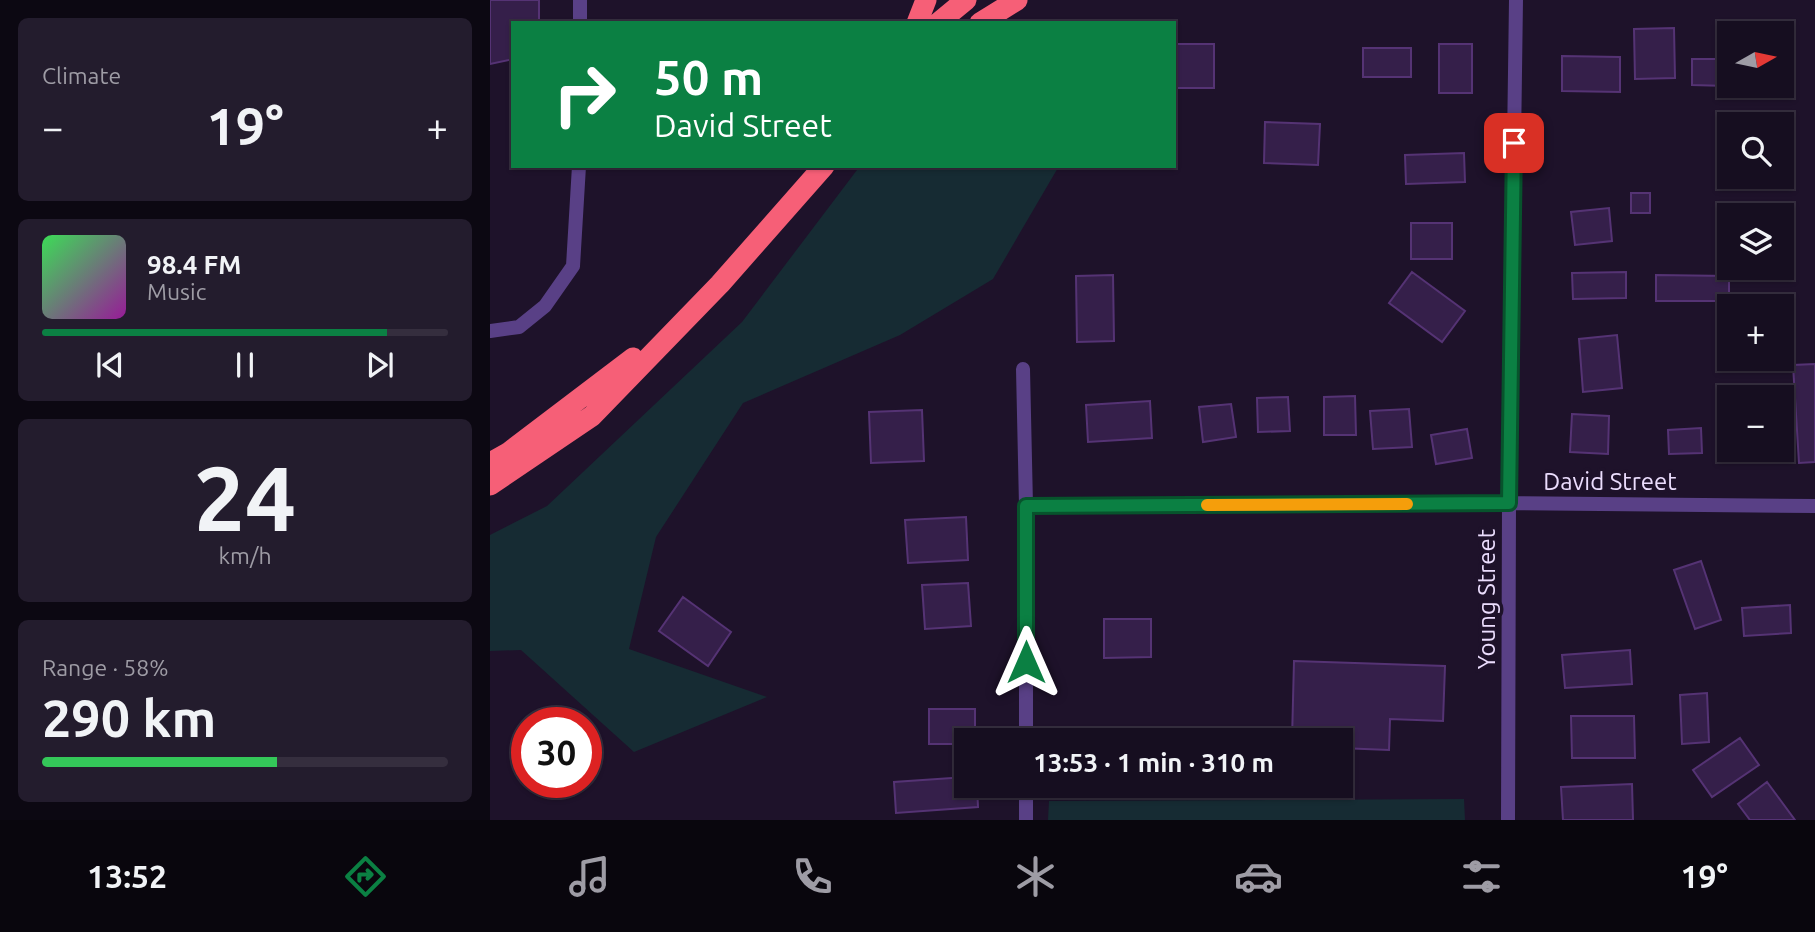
<!DOCTYPE html>
<meta charset="utf-8">
<style>
body{margin:0;font-family:Ubuntu,sans-serif;background:#231c2d;color:#f1f3f6;height:100vh;display:flex;flex-direction:column;font-size:26px;white-space:nowrap}
*{box-sizing:border-box;margin:0}
p{font-size:23px;color:#9e9ca5}
.icon{flex:none;width:38px;height:38px;fill:none;stroke:currentColor;stroke-width:2;stroke-linecap:round;stroke-linejoin:round}
.map{position:relative;flex:1;overflow:hidden}
.side{display:flex;flex-direction:column;gap:18px;padding:18px;background:#0c0812;width:490px}
.side>*{flex:none}
.guide{position:absolute;left:21px;top:21px;width:665px;height:147px;border-radius:0px;box-shadow:0 2px 5px #0004,0 0 0 2px #352e3e;background:#0b8043;color:#fff;overflow:hidden}
.needle{width:46px;rotate:81deg}
.fabs{position:absolute;left:1227px;top:21px;display:grid;gap:14px}
.fabs a{display:grid;place-items:center;width:77px;height:77px;border-radius:0px;background:#160e20;box-shadow:0 2px 5px #0004,0 0 0 2px #352e3e;font-size:35px}
.speed{position:absolute;left:21px;top:707px;display:flex;gap:14px;font-size:35px;font-weight:700;text-align:center}
.speed>*{display:grid;place-content:center;width:91px;height:91px;border-radius:50%;background:#160e20;box-shadow:0 2px 5px #0004,0 0 0 2px #352e3e;line-height:1}
.speed .limit{border:10px solid #d22;background:#fff;color:#111}
.pin{position:absolute;display:grid;place-items:center;width:60px;height:60px;color:#fff;margin:-30px;border-radius:14px;box-shadow:0 4px 10px #0006}
.me{position:absolute;width:77px;margin:-38px;rotate:0deg;stroke-linejoin:round;filter:drop-shadow(0 0 5px #0008)}
.turn{display:flex;align-items:center;gap:24px;height:147px;padding:0 28px;font-size:32px}
.turn .icon{width:91px;height:91px;stroke-width:2.5}
.turn b{display:block;font-size:49px;line-height:60px}
.big{font-size:52px;font-weight:700;line-height:1.1}
.side .tile{flex:1;display:flex;flex-direction:column;justify-content:center;gap:10px;min-width:0;padding:0 24px;border-radius:10px;background:#231c2d}
.side .dial{align-items:center;gap:0}
.dial b{font-size:91px;line-height:1}
.song{display:flex;align-items:center;gap:21px}
.cover{width:84px;height:84px;border-radius:10px;background:linear-gradient(135deg,hsl(130 70% 55%),hsl(300 70% 35%))}
.played{height:7px;border-radius:4px;background:linear-gradient(90deg,#0b8043 85%,#352e3e 85%)}
.keys{display:flex;justify-content:space-around;direction:ltr}
.heat{display:flex;justify-content:space-between;align-items:center;font-size:38px;direction:ltr}
.charge{height:10px;border-radius:5px;background:linear-gradient(90deg,#34c759 58%,#352e3e 0)}
.trip{position:absolute;left:464px;top:728px;width:399px;height:70px;border-radius:0px;background:#160e20;box-shadow:0 2px 5px #0004,0 0 0 2px #352e3e;font-weight:700;line-height:70px;text-align:center}
.tab-bar{display:flex;height:112px;justify-content:space-around;align-items:center;background:#09060d;color:#9e9ca5}
.tab-bar .icon{width:49px;height:49px}
.tab-bar .current{color:#0b8043}
.tab-bar b{font-size:32px;color:#f1f3f6}
main{display:flex;flex:1;min-height:0}
.map>svg:first-child{display:block}
.green{fill:#162b33}
.building{fill:#351f4a;stroke:#553374;stroke-width:2}
.lines{fill:none;stroke-linecap:round;stroke-linejoin:round}
.minor{stroke:#594086;stroke-width:14}
.motorway{stroke:#f65f77;stroke-width:21}
.route-casing{stroke:#07532c;stroke-width:18}
.route{stroke:#0b8043;stroke-width:12}
.slow{stroke:#f59e0b;stroke-width:12}
.labels{text-anchor:middle;dominant-baseline:central;stroke-width:7;stroke-linejoin:round;paint-order:stroke}
.street-label{font-size:24px;fill:#ebddfd;stroke:#1e122a}
</style>
<main>
<section class="side">
<div class="tile"><p>Climate</p>
<div class="heat"><a>−</a><b class="big">19°</b><a>+</a></div>
</div>
<div class="tile">
<div class="song"><i class="cover"></i><div><b>98.4 FM</b><p>Music</p></div></div>
<div class="played"></div>
<div class="keys"><svg class="icon" aria-label="previous" viewBox="0 0 24 24"><path d="M18 5L8 12l10 7zM5 5v14"/></svg><svg class="icon" aria-label="pause" viewBox="0 0 24 24"><path d="M8 5v14M16 5v14"/></svg><svg class="icon" aria-label="next" viewBox="0 0 24 24"><path d="M6 5l10 7-10 7zM19 5v14"/></svg></div>
</div>
<div class="tile dial"><b>24</b><p>km/h</p></div>
<div class="tile"><p>Range · 58%</p><b class="big">290 km</b><div class="charge"></div></div>
</section>
<div class="map">
<svg width="1325" height="820" viewBox="0 0 1325 820">
<rect width="100%" height="100%" fill="#1e122a"/>
<path class="green" d="M370,166H569L503,279L410,335L253,403L166,537L139,649L277,697L144,752L31,650L0,651V535L57,506L252,322Z
M974,799L975,820H558L559,801Z"/>
<path class="building" d="M0,0H49V23H23V59L0,64Z
M1184,28L1185,78L1145,79L1144,29Z
M686,44H724V88H686Z
M949,44H982V93H949Z
M873,48H921V77H873Z
M1292,49H1300L1301,87H1259L1292,86Z
M1072,56L1130,57V92L1072,91Z
M1202,59H1238L1237,86L1202,85Z
M775,122L830,124L828,165L774,163Z
M974,153L975,182L916,184L915,155Z
M1141,193H1160V213H1141Z
M1119,208L1122,241L1085,245L1081,212Z
M921,223H962V259H921Z
M922,272L975,311L952,342L899,303Z
M1136,272V298L1083,299L1082,273Z
M623,275L624,341L587,342L586,276Z
M1166,275L1239,276V301H1166Z
M1127,335L1132,388L1093,392L1089,339Z
M1325,364V462L1309,463L1303,365Z
M865,396L866,435H834V397Z
M798,397L800,431L768,432L767,398Z
M660,401L662,438L598,442L596,405Z
M741,404L746,437L713,442L709,407Z
M919,409L922,447L883,449L880,411Z
M432,410L434,461L381,463L379,412Z
M1082,414L1119,416L1118,454L1080,452Z
M1211,428L1212,453L1179,454L1178,430Z
M977,429L982,458L946,464L941,435Z
M476,517L478,560L418,563L415,520Z
M1211,561L1231,620L1205,629L1184,570Z
M478,583L481,626L435,629L432,585Z
M193,597L241,632L218,666L169,631Z
M1300,605L1301,633L1254,636L1252,608Z
M614,619H661V657L614,658Z
M1140,650L1142,684L1075,688L1072,655Z
M804,661L955,666L953,721L900,719L899,750L850,748V740H802Z
M1217,693L1219,742L1192,744L1190,695Z
M439,709H485V740H476V744H439Z
M1081,716H1144L1145,758H1082Z
M1250,738L1269,765L1222,797L1203,770Z
M476,777V786H487L488,807L406,813L404,782Z
M1277,782L1305,820H1260L1248,804Z
M1142,784L1143,820H1073L1071,787Z
M622,786H684L683,794L622,792Z"/>
<g class="lines">
<path class="minor" d="M90,23V0
M0,331L29,327L55,306L83,266L89,166
M533,369L536,506V740
M536,506L1019,503L1325,506
M536,820V786
M1018,820L1019,503L1026,0"/>
<path class="motorway" d="M427,23L436,0
M448,23L476,0
M490,23L527,0
M0,463L18,453L143,358
M0,485L102,416L230,284L334,166"/>
</g>
<g class="lines">
<defs>
<path id="route" d="M536,662V506L1019,503L1024,143"/>
</defs>
<use href="#route" class="route-casing"/>
<use href="#route" class="route"/>
<path class="slow" d="M717,505L917,504"/>
</g>
<g class="labels">
<g class="street-label">
<text x="1120" y="481">David Street</text>
<text transform="translate(996 599) rotate(-90)">Young Street</text>
</g>
</g>
</svg>
<div class="fabs">
<a><svg class="needle" viewBox="-14 -14 28 28"><path d="M0-13l5 13h-10z" fill="#e53935"/><path d="M0 13l5-13h-10z" fill="#9e9ca5"/></svg></a>
<a><svg class="icon" aria-label="search" viewBox="0 0 24 24"><circle cx="10" cy="10" r="6"/><path d="M15 15l6 6"/></svg></a>
<a><svg class="icon" aria-label="layers" viewBox="0 0 24 24"><path d="M12 4l9 5-9 5-9-5zM3 14l9 5 9-5"/></svg></a>
<a>+</a>
<a>−</a>
</div>
<div class="speed"><div class="limit">30</div></div>
<div class="pin" style="left:1024px;top:143px;background:#d93025"><svg class="icon" aria-label="arrive" viewBox="0 0 24 24"><path d="M6 21V4h12l-3 4 3 4H6"/></svg></div>
<svg class="me" style="left:536px;top:662px" viewBox="-20 -20 40 40"><path d="M0-17L14 15 0 8-14 15z" fill="#0b8043" stroke="#fff" stroke-width="4"/></svg>
<div class="trip">13:53 · 1 min · 310 m</div>
<div class="guide">
<div class="turn"><svg class="icon" aria-label="right" viewBox="0 0 24 24"><path d="M7 20v-9h11M14 6l5 5-5 5"/></svg><div><b>50 m</b>David Street</div></div>
</div>
</div>
</main>
<nav class="tab-bar">
<b>13:52</b>
<svg class="icon current" aria-label="directions" viewBox="0 0 24 24"><path d="M12 3l9 9-9 9-9-9zM9 14v-3h6M13 9l2 2-2 2"/></svg>
<svg class="icon" aria-label="music" viewBox="0 0 24 24"><path d="M9 18V5l10-2v13"/><circle cx="6" cy="18" r="3"/><circle cx="16" cy="16" r="3"/></svg>
<svg class="icon" aria-label="phone" viewBox="0 0 24 24"><path d="M5 4h4l2 5-3 2q2 4 5 5l2-3 5 2v4C11 20 4 13 5 4z"/></svg>
<svg class="icon" aria-label="climate" viewBox="0 0 24 24"><path d="M12 3v18M4 7l16 10M4 17L20 7"/></svg>
<svg class="icon" aria-label="car" viewBox="0 0 24 24"><path d="M5 17H2v-5l4-1 3-4h7l3 4 3 1v5h-3M9 17h6M6 11h13"/><circle cx="7" cy="17" r="2"/><circle cx="17" cy="17" r="2"/></svg>
<svg class="icon" aria-label="filters" viewBox="0 0 24 24"><path d="M4 7h16M4 17h16"/><circle cx="9" cy="7" r="2"/><circle cx="15" cy="17" r="2"/></svg>
<b>19°</b>
</nav>
